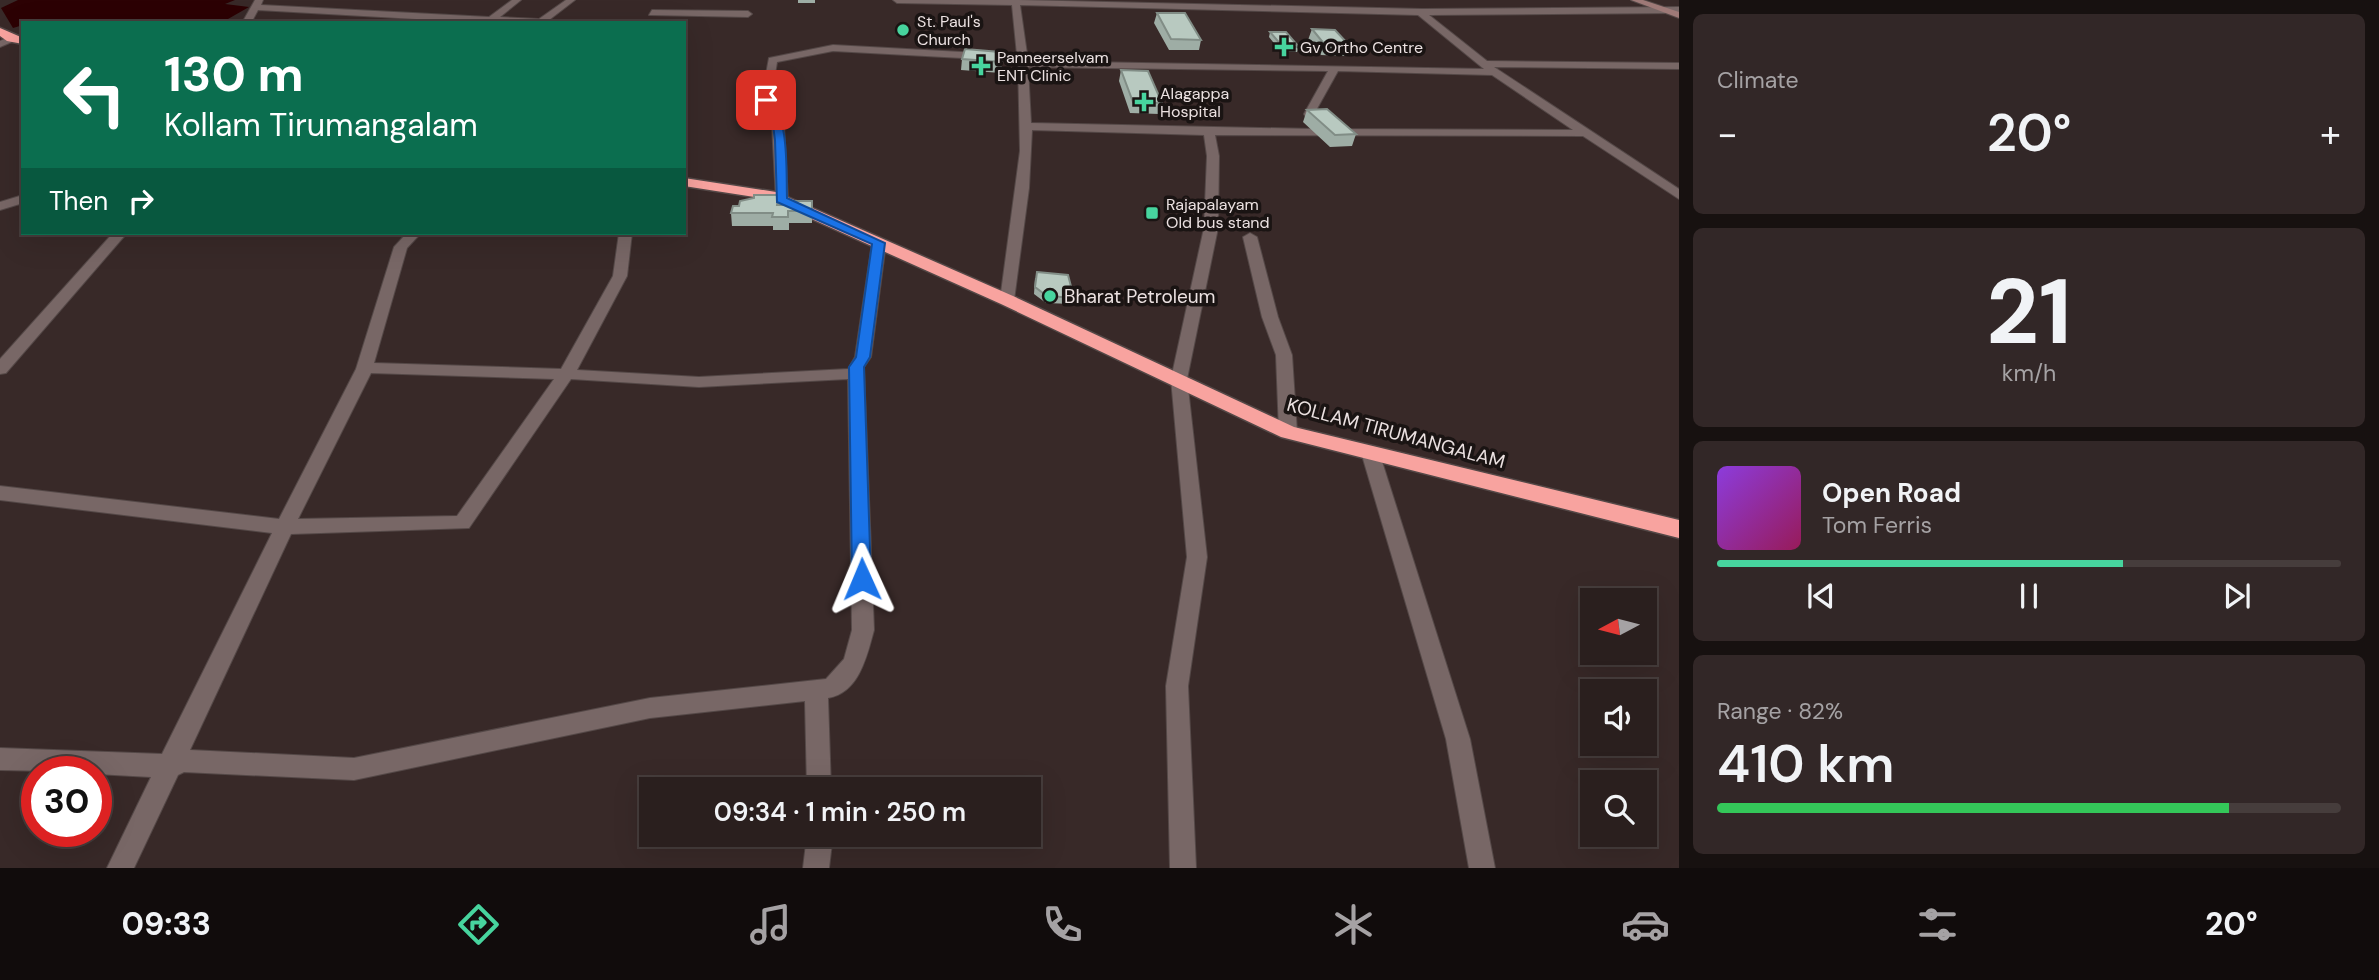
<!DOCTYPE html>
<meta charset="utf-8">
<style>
body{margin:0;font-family:"DM Sans",sans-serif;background:#322727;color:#f1f3f6;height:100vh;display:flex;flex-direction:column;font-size:26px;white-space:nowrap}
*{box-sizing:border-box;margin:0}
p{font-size:23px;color:#a5a2a4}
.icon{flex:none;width:38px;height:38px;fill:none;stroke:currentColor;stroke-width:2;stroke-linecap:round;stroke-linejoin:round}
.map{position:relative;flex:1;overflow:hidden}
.panel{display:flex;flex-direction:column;gap:14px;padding:14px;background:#171110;width:700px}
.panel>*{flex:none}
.hud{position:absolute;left:21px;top:21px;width:665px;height:214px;border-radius:0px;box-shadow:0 7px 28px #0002,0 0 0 2px #463d3c;background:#0b6e4f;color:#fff;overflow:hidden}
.needle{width:46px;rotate:263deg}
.fabs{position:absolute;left:1580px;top:588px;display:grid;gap:14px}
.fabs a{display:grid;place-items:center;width:77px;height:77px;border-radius:0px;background:#2a1f1e;box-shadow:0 7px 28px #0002,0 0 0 2px #463d3c;font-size:35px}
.speed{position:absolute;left:21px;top:756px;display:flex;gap:14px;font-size:35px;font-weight:700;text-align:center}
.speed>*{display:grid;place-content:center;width:91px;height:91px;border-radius:50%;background:#2a1f1e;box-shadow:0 7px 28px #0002,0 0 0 2px #463d3c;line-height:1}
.speed .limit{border:10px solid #d22;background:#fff;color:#111}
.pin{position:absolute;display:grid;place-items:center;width:60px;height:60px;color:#fff;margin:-30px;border-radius:14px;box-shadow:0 4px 10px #0006}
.me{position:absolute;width:77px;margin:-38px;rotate:359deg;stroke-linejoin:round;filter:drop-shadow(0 0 5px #0008)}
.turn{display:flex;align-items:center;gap:24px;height:147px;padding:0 28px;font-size:32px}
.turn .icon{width:91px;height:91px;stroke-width:2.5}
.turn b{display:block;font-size:49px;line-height:60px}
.then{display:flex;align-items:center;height:66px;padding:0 28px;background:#0003;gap:14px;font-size:26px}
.big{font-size:52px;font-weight:600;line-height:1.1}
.panel .tile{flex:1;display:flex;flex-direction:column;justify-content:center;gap:10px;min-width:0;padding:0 24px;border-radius:10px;background:#322727}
.panel .dial{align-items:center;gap:0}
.dial b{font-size:91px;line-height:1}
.song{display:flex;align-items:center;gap:21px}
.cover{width:84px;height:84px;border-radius:10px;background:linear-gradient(135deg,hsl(270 70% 55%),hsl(330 70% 35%))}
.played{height:7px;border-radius:4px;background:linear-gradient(90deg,#47d49e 65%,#463d3c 65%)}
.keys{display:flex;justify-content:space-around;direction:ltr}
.heat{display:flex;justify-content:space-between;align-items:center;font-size:38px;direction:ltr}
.charge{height:10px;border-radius:5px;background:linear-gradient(90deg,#34c759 82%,#463d3c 0)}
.trip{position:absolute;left:639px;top:777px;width:402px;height:70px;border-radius:0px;background:#2a1f1e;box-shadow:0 7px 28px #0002,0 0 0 2px #463d3c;font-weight:600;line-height:70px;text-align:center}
.menu{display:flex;height:112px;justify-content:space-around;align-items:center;background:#110c0c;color:#a5a2a4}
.menu .icon{width:49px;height:49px}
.menu .on{color:#47d49e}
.menu b{font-size:32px;color:#f1f3f6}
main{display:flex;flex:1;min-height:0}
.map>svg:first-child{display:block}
.water{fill:#2c0103}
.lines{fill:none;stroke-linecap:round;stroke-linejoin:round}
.street-casing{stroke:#544847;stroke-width:2}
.secondary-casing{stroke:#544847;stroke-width:2}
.highway-casing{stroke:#544847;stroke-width:3}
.street{fill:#786766;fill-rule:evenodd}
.secondary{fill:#9e7977;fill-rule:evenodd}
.highway{fill:#f8a39f;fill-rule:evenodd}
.wall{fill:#9eada5}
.building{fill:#b8c9c0;stroke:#818d86;stroke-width:2}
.route{fill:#1a73e8;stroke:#114b97;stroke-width:2}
.poi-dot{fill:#47d49e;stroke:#1a1413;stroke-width:2.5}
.labels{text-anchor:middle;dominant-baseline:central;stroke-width:7;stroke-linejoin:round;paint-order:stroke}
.far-poi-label{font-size:16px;fill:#ebe1e1;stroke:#1a1413;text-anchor:start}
.poi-label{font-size:19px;fill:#ebe1e1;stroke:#1a1413;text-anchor:start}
.street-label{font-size:19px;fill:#ebe1e1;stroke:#1a1413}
</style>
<main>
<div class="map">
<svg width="1679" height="868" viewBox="0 0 1679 868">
<rect width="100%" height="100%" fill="#382928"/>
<path class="water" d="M18,0H235L225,4L249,7L221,23L34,22L23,23V25L13,28L1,8Z"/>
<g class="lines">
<defs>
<path id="street" d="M255,0H263L261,5L489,17L512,0H521L500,17L539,19L566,0H575L549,20L564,23H486L258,10L251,23H242Z
M893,0H1019L1422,9L1679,7V13L1429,15L1487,61L1679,63V69L1494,67L1679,189V199L1583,136L1215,135L1219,156L1218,228L1187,379L1207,557L1188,686L1196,868H1170L1166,686L1187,557L1171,379L1204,228L1207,156L1204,135L1032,130L1029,188L1014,300L1012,303H1002L1000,300L1020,151L1018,61L833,51L777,62L771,100L784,125L788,200L782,204L776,200L772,125L761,100L769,58L833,45L1017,55L1012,5L897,3ZM1020,5L1418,15L1484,69L1028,61ZM1028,67L1328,71L1304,114L1313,129L1031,123ZM1338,71L1492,75L1573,130L1325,129L1314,114Z
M652,10L748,11L752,14L748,17L649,15Z
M11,36L14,37V41L0,47V41Z
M23,195V203L0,210V202Z
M113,233H127L6,373L0,374V359Z
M407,233H421L407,248L374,363L561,369L613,276L619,233H632L627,276L577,370L699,377L848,369L855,357L872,243L874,240H884L886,243L871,357L864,367L874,630C867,656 859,693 828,698L831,789H807L805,701L650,718L354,780L184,772L178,775L134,868H107L151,777L96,774V772L0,770V748L162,754L272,533L0,500V486L279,519L356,369L394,247ZM371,373L554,379L457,516L298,519ZM571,379L699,387L848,379L852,630L844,659L826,679L650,698L354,758L190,750L291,534L469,528Z
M1250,233L1257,237L1278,317L1292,355L1297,432L1288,438L1279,432L1276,355L1262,317L1243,237Z
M1370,446L1379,452L1470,739L1495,868H1469L1446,739L1361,452Z
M807,835H833L829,868H803Z"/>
<path id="secondary" d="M1631,0H1643L1679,12V18Z"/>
<path id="highway" d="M0,28L23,38V44L7,41L0,36Z
M684,178L776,192L1013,296L1294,427L1679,520V538L1281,437L1001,304L767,199L684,186Z"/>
</defs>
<use href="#street" class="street-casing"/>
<use href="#secondary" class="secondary-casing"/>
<use href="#highway" class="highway-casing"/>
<use href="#street" class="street"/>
<use href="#secondary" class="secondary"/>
<use href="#highway" class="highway"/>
</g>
<path class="wall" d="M798,0H815V3H798Z
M1157,13L1201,40L1199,50H1169L1154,23Z
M1312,29L1349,45L1345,56L1321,55L1308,40Z
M1270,32L1299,47L1297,52H1281L1269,37Z
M962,59L1002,62L1001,73L961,70Z
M1121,70L1162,103L1159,114L1130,113L1119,81Z
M1307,110L1356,134L1352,146L1330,147L1303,122Z
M778,195L779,205L812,201V223H789V230H773V226H732L731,213L739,206Z
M1035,278L1074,298L1072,304L1046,303L1034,294Z"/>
<path class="building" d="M1157,13H1185L1201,40L1171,39Z
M1312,29L1335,30L1349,45H1325Z
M1270,32H1286L1299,47L1282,46Z
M965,49L1000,52L1002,62L962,59Z
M1121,70L1148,71L1162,103L1133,102Z
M1327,109L1356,134L1335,135L1307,110Z
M754,195H778L777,205H787V201H812V211H788V217H772L773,213H731L733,206H739L740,201L754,198Z
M1037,272L1068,275L1074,298L1047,296L1035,287Z"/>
<path class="route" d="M766,97C790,111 786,173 787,198L885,243L870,357L864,367L871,579L868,584L862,586L855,584L852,579L849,367L856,357L872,244L777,202L775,140L773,125L762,100Z"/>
<g class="poi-dot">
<circle cx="903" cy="30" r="7"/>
<path d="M1280.5 36.5h7v7h7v7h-7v7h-7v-7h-7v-7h7z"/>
<path d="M977.5 55.5h7v7h7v7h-7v7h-7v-7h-7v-7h7z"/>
<path d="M1140.5 91.5h7v7h7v7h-7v7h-7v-7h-7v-7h7z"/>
<rect x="1145" y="206" width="14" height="14" rx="3.5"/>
<circle cx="1050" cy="296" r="7"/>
</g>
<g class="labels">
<g class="far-poi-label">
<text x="917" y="21">St. Paul's<tspan x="917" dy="18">Church</tspan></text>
<text x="1300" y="47">Gv Ortho Centre</text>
<text x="997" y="57">Panneerselvam<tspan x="997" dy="18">ENT Clinic</tspan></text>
<text x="1160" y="93">Alagappa<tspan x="1160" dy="18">Hospital</tspan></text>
<text x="1166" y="204">Rajapalayam<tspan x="1166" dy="18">Old bus stand</tspan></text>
</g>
<g class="poi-label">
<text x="1064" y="296">Bharat Petroleum</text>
</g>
<g class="street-label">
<text transform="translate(1396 433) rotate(15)">KOLLAM TIRUMANGALAM</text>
</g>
</g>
</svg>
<div class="fabs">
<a><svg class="needle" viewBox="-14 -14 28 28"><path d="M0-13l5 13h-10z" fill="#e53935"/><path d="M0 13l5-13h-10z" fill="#a5a2a4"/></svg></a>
<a><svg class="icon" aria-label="sound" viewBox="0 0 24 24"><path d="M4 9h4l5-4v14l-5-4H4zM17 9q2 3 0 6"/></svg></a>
<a><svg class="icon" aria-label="search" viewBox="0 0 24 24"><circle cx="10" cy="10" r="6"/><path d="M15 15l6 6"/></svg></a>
</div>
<div class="speed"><div class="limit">30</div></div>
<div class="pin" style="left:766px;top:100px;background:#d93025"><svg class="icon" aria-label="arrive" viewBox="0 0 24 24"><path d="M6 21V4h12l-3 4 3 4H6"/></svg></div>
<svg class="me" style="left:862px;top:579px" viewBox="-20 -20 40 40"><path d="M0-17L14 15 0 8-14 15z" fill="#1a73e8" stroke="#fff" stroke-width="4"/></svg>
<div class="trip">09:34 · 1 min · 250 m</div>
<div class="hud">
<div class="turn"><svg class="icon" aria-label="left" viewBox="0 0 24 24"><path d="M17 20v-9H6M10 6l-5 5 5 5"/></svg><div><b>130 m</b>Kollam Tirumangalam</div></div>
<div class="then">Then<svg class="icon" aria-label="right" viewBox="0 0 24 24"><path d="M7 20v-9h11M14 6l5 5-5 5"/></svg></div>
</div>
</div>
<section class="panel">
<div class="tile"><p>Climate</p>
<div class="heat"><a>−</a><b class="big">20°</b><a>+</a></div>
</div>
<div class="tile dial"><b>21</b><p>km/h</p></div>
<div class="tile">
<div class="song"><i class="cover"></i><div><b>Open Road</b><p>Tom Ferris</p></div></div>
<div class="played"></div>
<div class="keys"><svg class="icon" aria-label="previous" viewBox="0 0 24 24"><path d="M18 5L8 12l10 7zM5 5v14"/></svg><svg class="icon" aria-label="pause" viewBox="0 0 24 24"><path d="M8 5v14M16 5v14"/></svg><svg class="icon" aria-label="next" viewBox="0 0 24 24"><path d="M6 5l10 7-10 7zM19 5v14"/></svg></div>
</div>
<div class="tile"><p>Range · 82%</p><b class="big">410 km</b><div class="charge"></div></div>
</section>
</main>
<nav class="menu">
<b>09:33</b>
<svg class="icon on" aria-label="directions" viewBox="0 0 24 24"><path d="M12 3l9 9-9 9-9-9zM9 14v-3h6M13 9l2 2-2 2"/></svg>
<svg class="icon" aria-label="music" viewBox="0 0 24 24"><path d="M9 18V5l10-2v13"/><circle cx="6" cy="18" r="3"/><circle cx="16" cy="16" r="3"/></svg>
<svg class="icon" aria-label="phone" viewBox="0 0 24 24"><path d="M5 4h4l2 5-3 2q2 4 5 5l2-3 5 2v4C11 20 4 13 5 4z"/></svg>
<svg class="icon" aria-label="climate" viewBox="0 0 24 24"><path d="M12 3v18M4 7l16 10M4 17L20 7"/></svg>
<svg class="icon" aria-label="car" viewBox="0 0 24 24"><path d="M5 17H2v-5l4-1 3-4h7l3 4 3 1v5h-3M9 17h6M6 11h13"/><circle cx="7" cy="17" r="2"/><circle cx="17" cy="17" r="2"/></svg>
<svg class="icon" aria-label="filters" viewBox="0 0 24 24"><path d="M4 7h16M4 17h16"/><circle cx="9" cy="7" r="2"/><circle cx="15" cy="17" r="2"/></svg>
<b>20°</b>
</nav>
